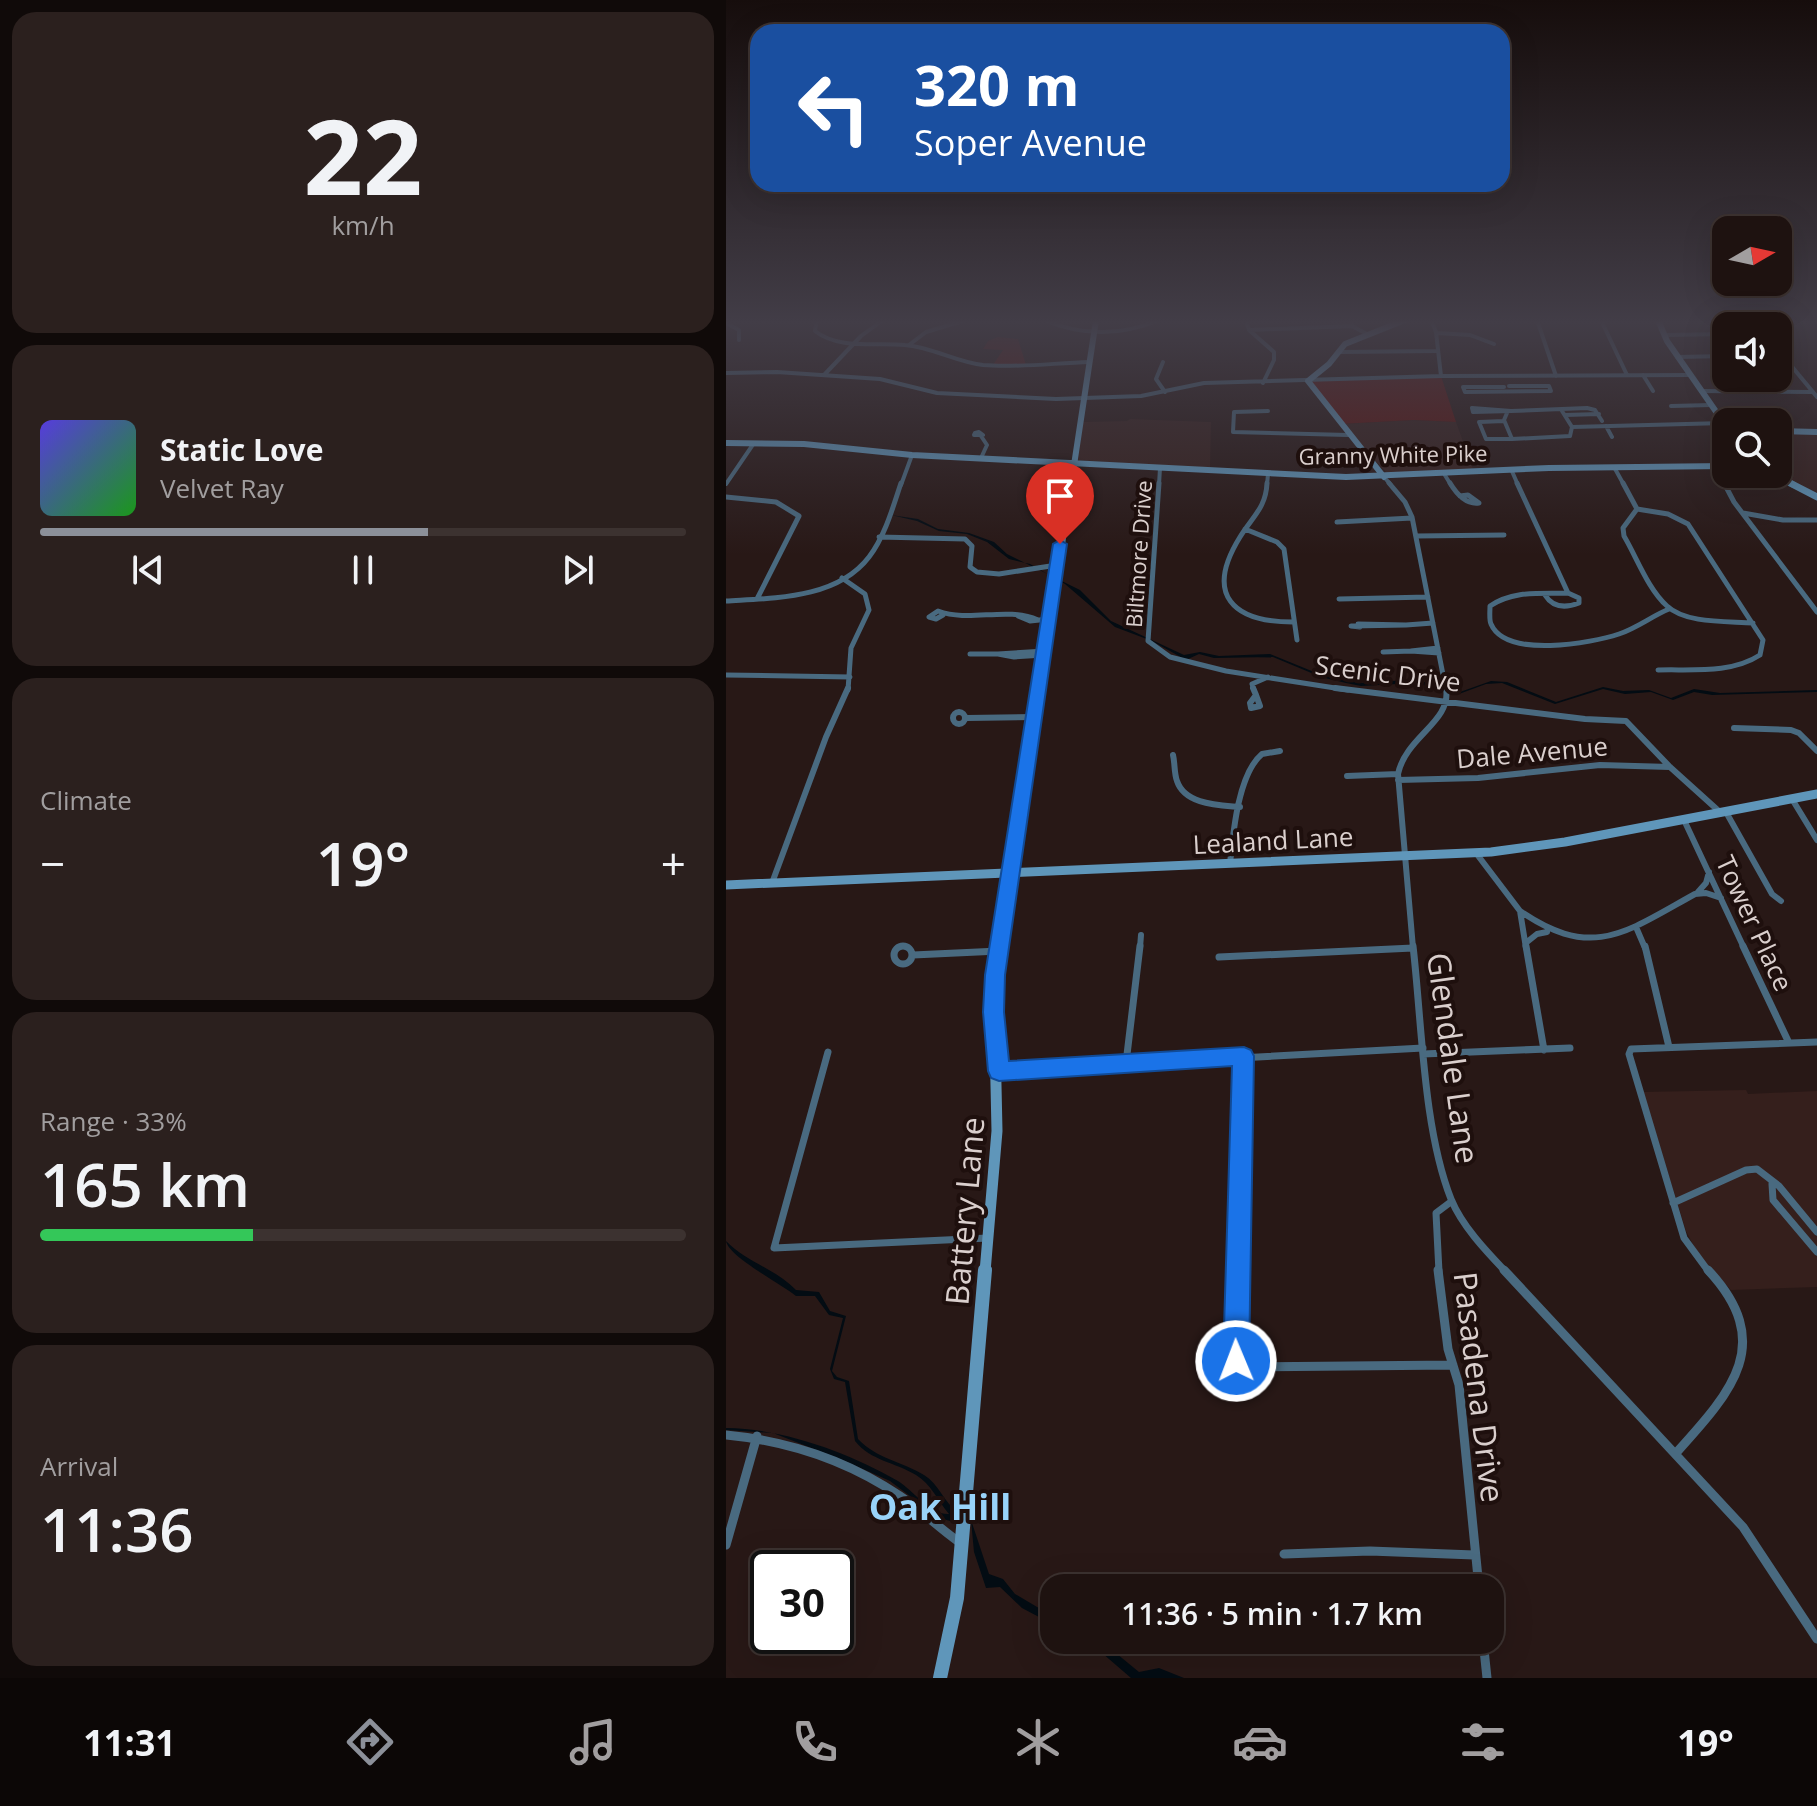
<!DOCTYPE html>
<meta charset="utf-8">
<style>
body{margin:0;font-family:"Open Sans",sans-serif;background:#2b201e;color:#f1f3f6;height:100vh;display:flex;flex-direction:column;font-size:30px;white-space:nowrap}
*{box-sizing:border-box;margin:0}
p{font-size:26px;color:#a19e9f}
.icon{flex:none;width:44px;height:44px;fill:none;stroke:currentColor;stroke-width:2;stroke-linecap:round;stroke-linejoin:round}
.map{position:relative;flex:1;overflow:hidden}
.panel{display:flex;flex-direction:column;gap:12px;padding:12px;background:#100a09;width:726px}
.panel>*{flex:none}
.hud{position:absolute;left:24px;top:24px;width:760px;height:168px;border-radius:24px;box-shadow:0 8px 32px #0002,0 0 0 2px #3c3230;background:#1a4fa0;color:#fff;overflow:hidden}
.needle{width:52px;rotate:81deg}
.buttons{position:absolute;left:986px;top:216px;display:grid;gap:16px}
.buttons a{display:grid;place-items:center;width:80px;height:80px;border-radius:16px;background:#1e1210;box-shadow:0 8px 32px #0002,0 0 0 2px #3c3230;font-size:40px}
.speed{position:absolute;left:24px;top:1550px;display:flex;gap:16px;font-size:40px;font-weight:700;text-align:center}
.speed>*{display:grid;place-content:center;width:104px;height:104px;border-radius:50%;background:#1e1210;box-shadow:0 8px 32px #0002,0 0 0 2px #3c3230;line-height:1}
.speed .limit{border:4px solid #111;border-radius:12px;background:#fff;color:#111}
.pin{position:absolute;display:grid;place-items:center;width:68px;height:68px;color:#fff;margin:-82px -34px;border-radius:50% 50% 50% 0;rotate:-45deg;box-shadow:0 0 8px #0007}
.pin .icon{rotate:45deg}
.me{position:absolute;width:88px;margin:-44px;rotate:359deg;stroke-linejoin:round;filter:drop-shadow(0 0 6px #0008)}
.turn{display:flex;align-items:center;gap:28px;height:168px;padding:0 32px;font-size:36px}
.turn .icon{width:104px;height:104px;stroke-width:2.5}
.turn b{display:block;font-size:56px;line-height:68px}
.big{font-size:60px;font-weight:600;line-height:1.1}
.panel .card{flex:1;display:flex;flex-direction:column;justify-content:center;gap:12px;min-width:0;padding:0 28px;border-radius:24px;background:#2b201e}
.panel .dial{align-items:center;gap:0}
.dial b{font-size:104px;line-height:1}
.song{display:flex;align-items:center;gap:24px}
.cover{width:96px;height:96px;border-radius:12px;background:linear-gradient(135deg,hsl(250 70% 55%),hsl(120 70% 35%))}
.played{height:8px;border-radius:4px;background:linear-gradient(90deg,#8c9099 60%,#3c3230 60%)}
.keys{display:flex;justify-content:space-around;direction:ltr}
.heat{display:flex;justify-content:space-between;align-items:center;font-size:44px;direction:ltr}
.charge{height:12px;border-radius:6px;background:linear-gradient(90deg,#34c759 33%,#3c3230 0)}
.trip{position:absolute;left:314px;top:1574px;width:464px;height:80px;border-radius:24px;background:#1e1210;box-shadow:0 8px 32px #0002,0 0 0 2px #3c3230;font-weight:600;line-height:80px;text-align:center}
.dock{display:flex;height:128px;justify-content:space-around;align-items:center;background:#0c0706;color:#a19e9f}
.dock .icon{width:56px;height:56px}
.dock .selected{color:#8c9099}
.dock b{font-size:36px;color:#f1f3f6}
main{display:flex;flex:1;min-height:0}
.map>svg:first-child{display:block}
.built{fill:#351f1c}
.green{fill:#5b110e}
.water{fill:#030c13}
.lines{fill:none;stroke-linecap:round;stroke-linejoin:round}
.street-far4{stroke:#496a80;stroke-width:4}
.street-far3{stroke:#496a80;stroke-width:5}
.street-far2{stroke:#496a80;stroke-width:6}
.street-far1{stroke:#496a80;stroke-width:7}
.street{stroke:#496a80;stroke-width:9}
.secondary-far4{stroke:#5f96ba;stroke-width:6}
.secondary-far3{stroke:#5f96ba;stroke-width:7}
.secondary-far2{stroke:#5f96ba;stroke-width:9}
.secondary-far1{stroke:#5f96ba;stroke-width:11}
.secondary{stroke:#5f96ba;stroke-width:14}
.route{fill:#1a73e8;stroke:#114b97;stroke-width:2}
.labels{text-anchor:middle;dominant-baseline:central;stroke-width:8;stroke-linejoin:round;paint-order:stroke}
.far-street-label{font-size:22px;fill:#dacfcd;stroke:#1e0f0d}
.street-label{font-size:26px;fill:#dacfcd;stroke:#1e0f0d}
.near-street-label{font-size:32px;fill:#dacfcd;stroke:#1e0f0d}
.near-quarter-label{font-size:36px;font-weight:bold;fill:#99d3f9;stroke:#1e0f0d}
</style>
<main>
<section class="panel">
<div class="card dial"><b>22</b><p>km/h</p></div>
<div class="card">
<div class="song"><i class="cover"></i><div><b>Static Love</b><p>Velvet Ray</p></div></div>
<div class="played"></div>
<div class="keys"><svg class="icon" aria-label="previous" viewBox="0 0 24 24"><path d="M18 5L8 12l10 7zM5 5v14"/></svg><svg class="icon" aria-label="pause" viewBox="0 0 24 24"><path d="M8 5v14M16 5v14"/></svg><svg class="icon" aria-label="next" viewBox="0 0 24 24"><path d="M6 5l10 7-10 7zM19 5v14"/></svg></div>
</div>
<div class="card"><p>Climate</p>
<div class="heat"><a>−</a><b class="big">19°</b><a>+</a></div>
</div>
<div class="card"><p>Range · 33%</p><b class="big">165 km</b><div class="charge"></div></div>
<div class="card"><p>Arrival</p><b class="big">11:36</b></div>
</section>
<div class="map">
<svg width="1091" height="1678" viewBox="0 0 1091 1678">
<rect width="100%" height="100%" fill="#281816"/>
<path class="built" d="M404,419L485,422L484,469L352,460L357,422L401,421Z
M688,420L730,422L747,469L662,474L614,424Z
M1052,432L1091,433V495L1052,474Z
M1020,1090L1022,1094L1091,1091V1287L1005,1290L973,1256L960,1231L917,1092Z"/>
<path class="green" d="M272,337L292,339L300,365H267L277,350L257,349L262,341Z
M715,376L730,422L688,420L614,424L582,380Z"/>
<path class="water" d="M165,515L192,519L212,529L243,533L268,542L281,554L354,590L385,621L458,655L474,652L493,656L544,654L593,674L633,683L683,680L713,684L734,692L765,681L781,682L830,702L877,687L897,691L923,690L945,698L968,689L994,693L1091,690V692L986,695L968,692L947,700L925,692L899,694L877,689L829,704L776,683L760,684L733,694L689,683L635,686L620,683L595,677L547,657L488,658L473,654L460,660L426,641L389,627L339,584L304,564L283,559L261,542L241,534L213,531L191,521Z
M0,1241C20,1262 50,1269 70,1290L93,1292L104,1311L120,1316L106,1371L111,1377L123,1381L132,1439C151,1459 175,1461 198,1475C213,1484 218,1503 232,1512V1523L213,1518L164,1481L119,1461L47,1433L0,1430V1428C59,1429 121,1452 172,1481C188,1491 204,1515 223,1514C212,1501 205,1484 190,1475C169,1462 145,1461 129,1441L119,1382L108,1379L104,1369L117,1318L103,1315L89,1296H70C54,1283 3,1257 0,1241Z
M245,1520L263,1574L277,1579L289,1594L328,1617V1625L296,1608L274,1587L260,1588L248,1552Z
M361,1640H374L413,1672L433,1668L458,1678H405Z"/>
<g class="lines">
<path class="street-far4" d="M91,320L89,331C113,350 150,342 179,345C206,347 230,362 257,365C292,368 328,363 363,362
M318,320C356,336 395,336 433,320
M520,320L523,330L548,352V360L537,383
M625,320L626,326L641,334
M705,320L710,332L715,376
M811,320L830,376
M875,320L901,375
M1037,320L1042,326
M0,323L13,330V340
M523,330L626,326
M711,333L744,335L768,344
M938,335L1000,334
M183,345L200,332L240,320
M612,352L710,351
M951,357L1000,356
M1052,357L1063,363L1091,397
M437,362L430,379L439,392
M0,373L51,372L154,379L211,393L330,399L415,396L478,383L715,376L963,375
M98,375L135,336L157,320
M917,375L927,391
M1023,378L1033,391
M778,387H737L739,392L825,391L823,386H783
M975,391L1087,392
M945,406L985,405
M746,408L785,411L747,412Z
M542,411L508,412L507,432L622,435
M785,411L861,408L869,410L876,421
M781,413L778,420L786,439L844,436L846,427L836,411
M839,415L873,414
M778,421L753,422L760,439H786
M880,426L886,437
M846,427L998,423
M253,432L257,435H248L249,433Z
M255,436L261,445L255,458
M989,466L999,485
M888,467L898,485
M785,469L792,485
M717,472L725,485
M658,477L665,485
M0,484L28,443
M175,485L186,455
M433,485L434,468
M541,485L542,474"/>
<path class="street-far3" d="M433,483L422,641L444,657L500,671L622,690
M541,483C540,508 526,517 514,537C478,595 507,622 567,622
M663,483L679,502L686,517L720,690
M724,483C730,493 739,505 753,503L742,495L734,496
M791,483L842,593C815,594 788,590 764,606C764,611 763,620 765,624C780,659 866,643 893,634C911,628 926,616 943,609
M897,483L911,509L897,528L898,536C911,558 922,589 941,606C960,624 1002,621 1027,623
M998,483L1008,502L1091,612
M0,497L50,502L73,516L31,599
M911,509L942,514L962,524L1037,640L1034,655C1005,674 965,669 932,670
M1017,513L1057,520H1091
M611,522L686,518
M519,529L551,542L558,549L571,640
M690,536L778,535
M153,537L239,539L246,546L244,567L251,572L273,574L331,565
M116,578L139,594L143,610L125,648L122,690
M819,595C827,608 840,608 853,603V598L842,593
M613,599L702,597
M0,601C48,598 111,599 143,557C159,536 167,507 175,483
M217,615L210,619L203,617L212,611C245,623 279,606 312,620
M292,616L304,621L323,619
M632,624L680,625L625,626L634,627
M680,625L707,623
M712,648L685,651L713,653
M657,652L685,651
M244,654H272
M318,655L288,657L272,654L319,651
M0,675L124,677
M528,690L526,684L542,677"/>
<path class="street-far2" d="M527,688L530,695
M609,688L859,719L900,721L944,767L995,813
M530,695L534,706L525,708L524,703Z
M227 718a6 6 0 1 1 12 0a6 6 0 1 1-12 0Z
M241,718L309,717
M1008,728L1065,730L1073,733L1091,751
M447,755C449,763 448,773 451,781C459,805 493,805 514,807
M621,776L672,774
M672,780L752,778L874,765L944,767
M1066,799L1091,840
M1000,812L1046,894L1055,901
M958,820L1018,948
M750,853L794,911L800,948
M504,864C507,834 512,774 536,754L554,751
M46,883L100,737L122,688
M972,892L980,883L983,872
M794,911C867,961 900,932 969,894L980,893L995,898
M910,927L919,948
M801,942L811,934L821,932
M414,948L415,935
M687,948L672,774C680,736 726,722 720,688"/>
<path class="street-far1" d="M687,946C696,1023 697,1128 725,1199C736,1226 760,1251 780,1272
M800,946L818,1050
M919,946L943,1047
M1017,946L1063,1043
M168 955a9 9 0 1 1 18 0a9 9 0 1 1-18 0Z
M187,955L273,951
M493,957L687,948
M102,1052L48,1248L262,1238
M697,1054L844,1048
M400,1063L414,946
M273,1071L697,1048
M1046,1184L1047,1200L1091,1252
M947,1203L1020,1170L1031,1169L1053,1186L1091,1232
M512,1272L518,1056
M713,1272L710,1213L726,1201
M983,1272L958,1238L903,1054L905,1049L1091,1042"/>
<path class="street" d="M512,1270L510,1361L517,1367L727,1365
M712,1270L722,1349L733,1385L753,1588
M778,1270L1017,1527L1091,1639
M0,1435C63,1441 122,1461 174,1496C195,1510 213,1528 233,1542
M951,1452C1006,1391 1050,1343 982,1270
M0,1545L31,1436
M558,1554L644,1551L748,1555
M757,1640L761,1678"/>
<path class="secondary-far4" d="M932,320L941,341L1000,426
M1052,431L1091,432
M0,443L78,444L186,455L620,477L823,468L1000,466
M1047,474L1068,485
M658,477L582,381L603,364L619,344L679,320
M345,485L370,320"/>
<path class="secondary-far3" d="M1064,483L1091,497
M313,690L345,483"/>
<path class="secondary-far2" d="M0,885L765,852L839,842L1091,794
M273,948L313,688"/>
<path class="secondary-far1" d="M259,1272L271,1131L268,994L274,946"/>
<path class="secondary" d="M214,1678L231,1598L259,1270"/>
</g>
<linearGradient id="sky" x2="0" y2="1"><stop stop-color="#160d0c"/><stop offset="0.58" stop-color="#423d47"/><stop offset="1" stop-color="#423d47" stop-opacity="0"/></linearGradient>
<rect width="1091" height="555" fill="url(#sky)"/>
<path class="route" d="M334,540L341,544L279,975L278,1012L283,1061L518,1047L525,1050L528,1056L523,1361L520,1371L510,1375L501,1371L497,1361L506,1066L273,1081L265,1078L262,1071L257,1012L259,975L327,544Z"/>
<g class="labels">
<g class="far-street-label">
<text transform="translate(667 454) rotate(-1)">Granny White Pike</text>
<text transform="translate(412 554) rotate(-86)">Biltmore Drive</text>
</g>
<g class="street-label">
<text transform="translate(662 673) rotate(7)">Scenic Drive</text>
<text transform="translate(806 752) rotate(-5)">Dale Avenue</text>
<text transform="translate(547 840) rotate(-3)">Lealand Lane</text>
<text transform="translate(1029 923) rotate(65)">Tower Place</text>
</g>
<g class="near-street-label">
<text transform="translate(728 1058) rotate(82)">Glendale Lane</text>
<text transform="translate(238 1211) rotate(-85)">Battery Lane</text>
<text transform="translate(754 1387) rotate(83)">Pasadena Drive</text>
</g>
<g class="near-quarter-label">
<text x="214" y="1506">Oak Hill</text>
</g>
</g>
</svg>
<div class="buttons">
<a><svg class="needle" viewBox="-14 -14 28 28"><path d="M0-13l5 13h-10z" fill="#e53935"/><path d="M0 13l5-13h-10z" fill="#a19e9f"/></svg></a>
<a><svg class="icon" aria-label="sound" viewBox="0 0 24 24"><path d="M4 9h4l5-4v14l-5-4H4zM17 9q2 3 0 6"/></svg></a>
<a><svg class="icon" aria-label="search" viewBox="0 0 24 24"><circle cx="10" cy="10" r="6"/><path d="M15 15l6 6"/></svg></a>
</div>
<div class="speed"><div class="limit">30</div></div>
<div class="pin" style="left:334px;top:544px;background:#d93025"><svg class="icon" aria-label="arrive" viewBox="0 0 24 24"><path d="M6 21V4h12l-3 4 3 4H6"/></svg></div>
<svg class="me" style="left:510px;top:1361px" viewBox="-20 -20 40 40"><circle r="17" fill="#1a73e8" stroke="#fff" stroke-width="3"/><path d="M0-11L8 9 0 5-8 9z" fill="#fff"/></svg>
<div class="trip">11:36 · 5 min · 1.7 km</div>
<div class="hud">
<div class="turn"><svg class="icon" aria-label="left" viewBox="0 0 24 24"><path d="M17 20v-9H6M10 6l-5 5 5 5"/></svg><div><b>320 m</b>Soper Avenue</div></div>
</div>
</div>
</main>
<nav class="dock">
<b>11:31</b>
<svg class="icon selected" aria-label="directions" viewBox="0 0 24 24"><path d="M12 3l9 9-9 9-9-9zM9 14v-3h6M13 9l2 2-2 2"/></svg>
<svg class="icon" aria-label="music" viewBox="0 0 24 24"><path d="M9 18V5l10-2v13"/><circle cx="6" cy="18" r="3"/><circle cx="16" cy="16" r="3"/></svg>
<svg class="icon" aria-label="phone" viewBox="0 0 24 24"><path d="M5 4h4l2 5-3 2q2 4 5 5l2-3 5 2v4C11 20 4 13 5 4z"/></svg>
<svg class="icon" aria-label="climate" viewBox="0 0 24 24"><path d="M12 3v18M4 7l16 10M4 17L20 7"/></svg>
<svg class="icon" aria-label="car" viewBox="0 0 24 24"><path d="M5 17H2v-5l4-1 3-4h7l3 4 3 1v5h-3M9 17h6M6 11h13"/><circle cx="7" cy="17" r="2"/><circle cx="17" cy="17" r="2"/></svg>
<svg class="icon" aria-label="filters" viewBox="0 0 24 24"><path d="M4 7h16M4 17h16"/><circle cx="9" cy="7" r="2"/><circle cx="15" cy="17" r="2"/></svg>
<b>19°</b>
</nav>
